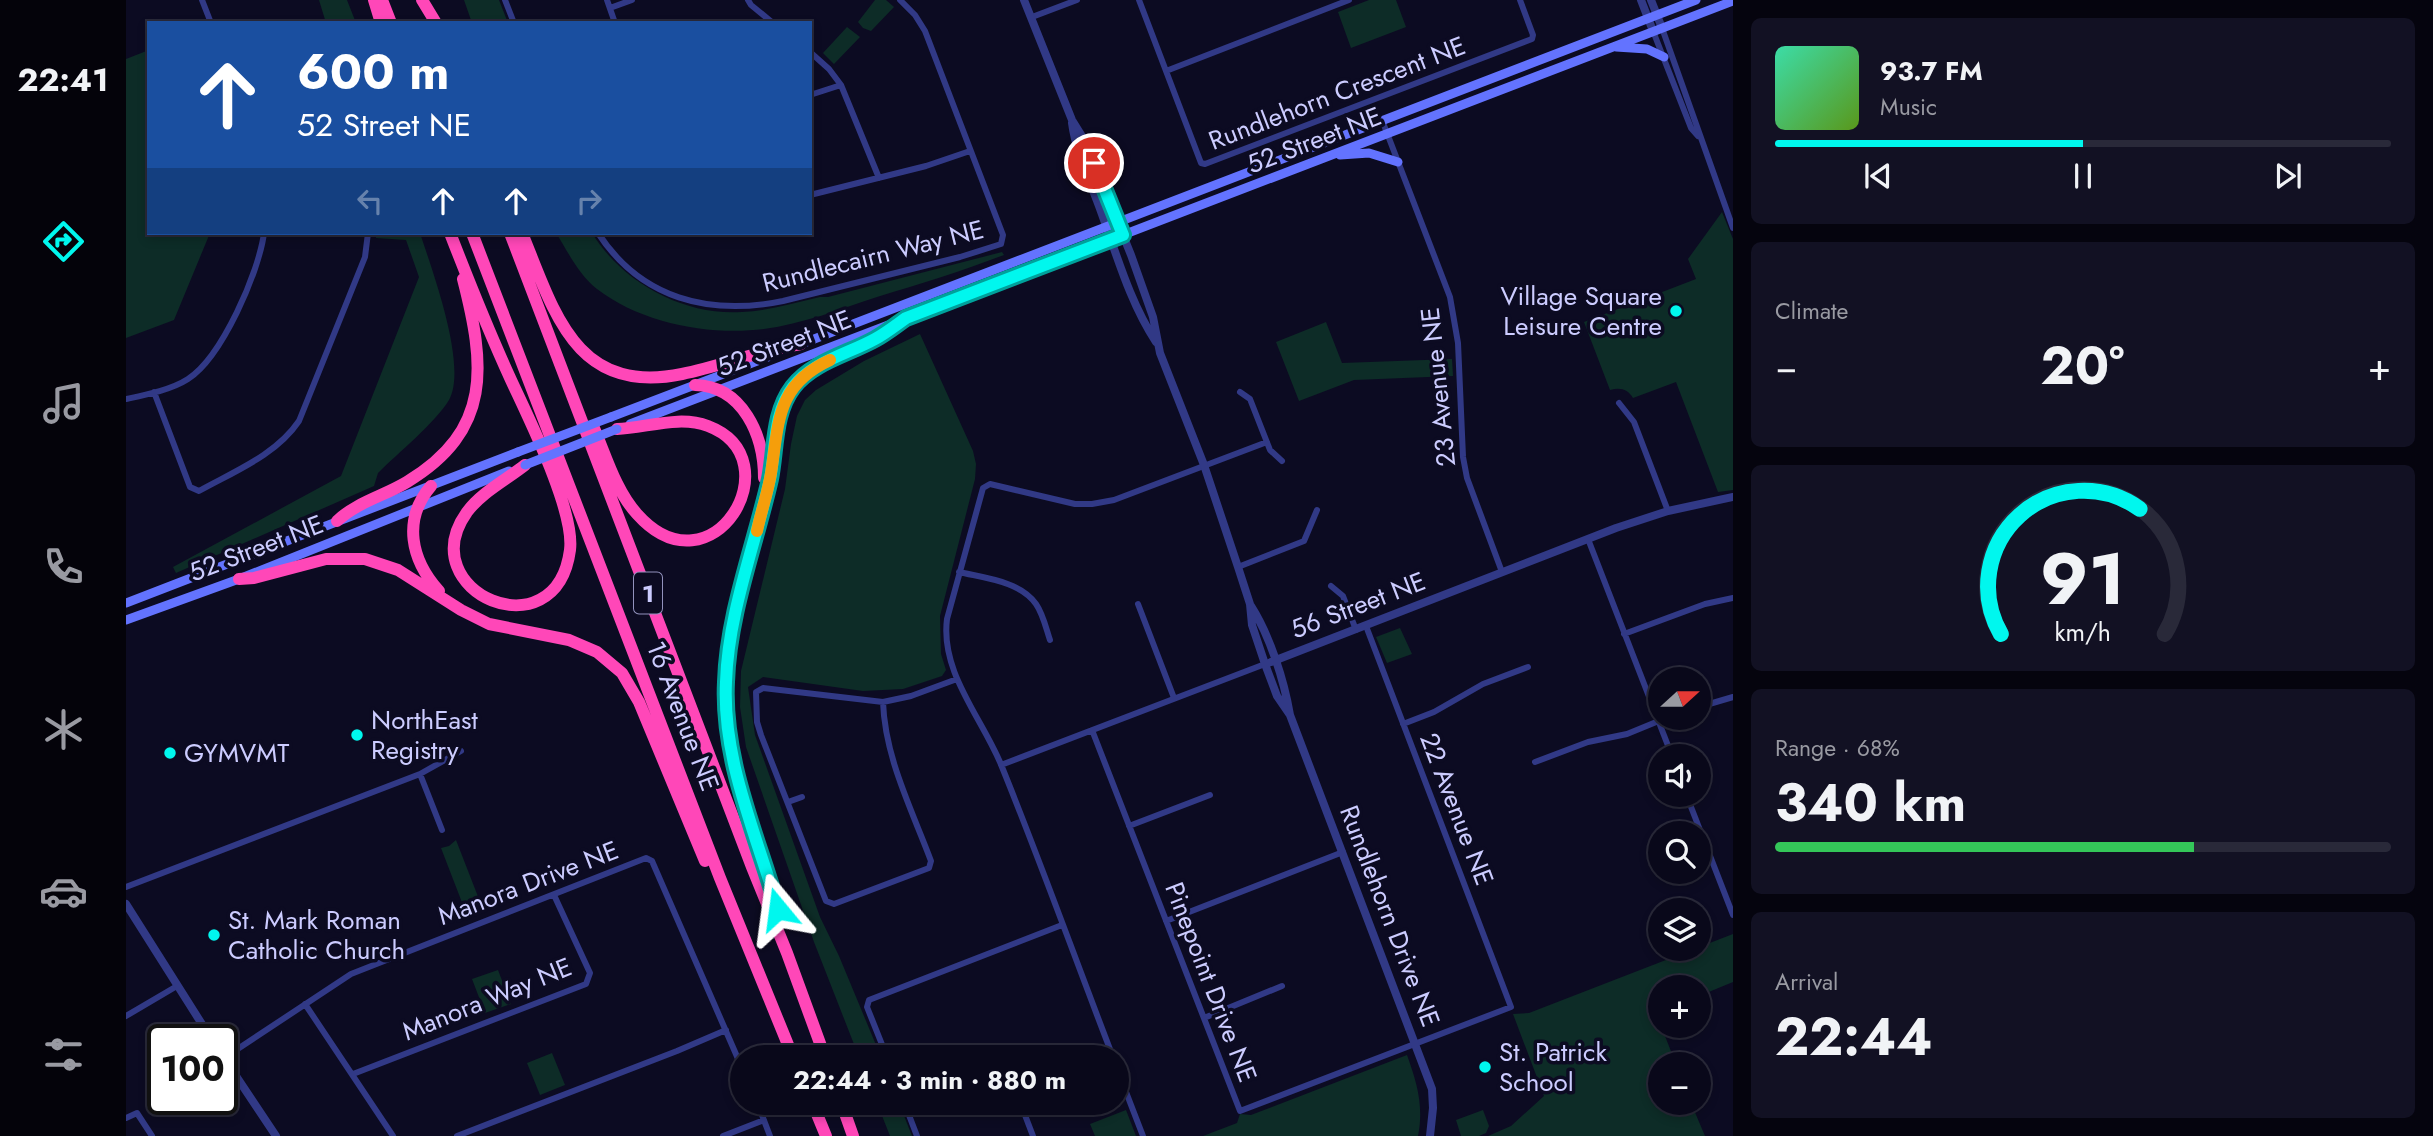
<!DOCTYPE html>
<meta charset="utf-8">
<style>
body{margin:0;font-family:Jost,sans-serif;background:#121123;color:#f1f3f6;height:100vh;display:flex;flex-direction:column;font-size:26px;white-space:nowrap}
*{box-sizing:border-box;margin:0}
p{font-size:23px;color:#999aa2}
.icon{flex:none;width:38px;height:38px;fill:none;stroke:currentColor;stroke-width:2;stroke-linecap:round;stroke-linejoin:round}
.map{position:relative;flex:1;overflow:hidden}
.panel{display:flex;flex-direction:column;gap:18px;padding:18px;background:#05040e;width:700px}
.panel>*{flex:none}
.hud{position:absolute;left:21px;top:21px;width:665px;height:214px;border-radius:0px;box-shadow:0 4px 10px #0003,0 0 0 2px #292939;background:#1a4fa0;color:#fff;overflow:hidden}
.needle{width:46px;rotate:69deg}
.controls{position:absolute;left:1522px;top:667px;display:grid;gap:14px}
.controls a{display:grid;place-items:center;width:63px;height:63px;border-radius:50%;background:#09081a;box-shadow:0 4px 10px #0003,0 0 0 2px #292939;font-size:35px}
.speed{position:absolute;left:21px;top:1024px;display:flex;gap:14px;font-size:35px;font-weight:700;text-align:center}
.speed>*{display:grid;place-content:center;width:91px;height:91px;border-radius:50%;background:#09081a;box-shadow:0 4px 10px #0003,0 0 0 2px #292939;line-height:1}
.speed .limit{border:4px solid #111;border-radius:10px;background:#fff;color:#111}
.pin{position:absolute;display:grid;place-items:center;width:60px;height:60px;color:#fff;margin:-30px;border:4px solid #fff;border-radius:50%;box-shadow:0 2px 7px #0007}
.me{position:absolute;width:77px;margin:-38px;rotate:344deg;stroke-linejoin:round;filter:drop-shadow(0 0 5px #0008)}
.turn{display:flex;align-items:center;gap:24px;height:147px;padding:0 35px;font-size:32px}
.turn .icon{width:91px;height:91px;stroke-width:2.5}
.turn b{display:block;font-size:49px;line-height:60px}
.lanes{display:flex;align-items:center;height:66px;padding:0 35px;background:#0003;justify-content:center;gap:35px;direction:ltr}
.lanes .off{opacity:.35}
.big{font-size:52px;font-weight:700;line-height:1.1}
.panel .tile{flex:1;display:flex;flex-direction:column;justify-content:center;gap:10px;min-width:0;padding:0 24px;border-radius:10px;background:#121123}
.panel .dial{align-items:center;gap:0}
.dial svg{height:182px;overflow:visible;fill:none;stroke:#292939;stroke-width:7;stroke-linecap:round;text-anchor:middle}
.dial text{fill:#f1f3f6;stroke:none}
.song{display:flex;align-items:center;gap:21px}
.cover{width:84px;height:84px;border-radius:10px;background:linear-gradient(135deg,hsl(160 70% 55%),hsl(90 70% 35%))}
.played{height:7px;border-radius:4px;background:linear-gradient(90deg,#00f7ee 50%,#292939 50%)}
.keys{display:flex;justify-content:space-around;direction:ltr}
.heat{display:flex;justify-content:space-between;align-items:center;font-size:38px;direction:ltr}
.charge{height:10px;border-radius:5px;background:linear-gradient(90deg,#34c759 68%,#292939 0)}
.trip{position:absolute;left:604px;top:1045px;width:399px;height:70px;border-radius:35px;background:#09081a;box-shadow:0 4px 10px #0003,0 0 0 2px #292939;font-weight:700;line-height:70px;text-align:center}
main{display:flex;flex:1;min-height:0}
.menu{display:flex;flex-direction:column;width:126px;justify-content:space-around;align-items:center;background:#04030a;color:#999aa2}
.menu .icon{width:49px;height:49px}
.menu .active{color:#00f7ee}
.menu b{font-size:32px;color:#f1f3f6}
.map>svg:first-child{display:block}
.green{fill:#0d2c27}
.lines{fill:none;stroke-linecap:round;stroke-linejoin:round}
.minor{stroke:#313986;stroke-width:6}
.tertiary{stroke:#313986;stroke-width:8}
.secondary{stroke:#6373ff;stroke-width:9}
.motorway{stroke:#ff47b8;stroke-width:12}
.secondary-bridge{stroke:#6373ff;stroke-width:9}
.route-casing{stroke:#00a19b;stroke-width:18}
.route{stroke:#00f7ee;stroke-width:12}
.slow{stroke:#f59e0b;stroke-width:12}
.poi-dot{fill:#00f7ee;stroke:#0c0b22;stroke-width:2.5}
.labels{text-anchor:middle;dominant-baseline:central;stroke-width:7;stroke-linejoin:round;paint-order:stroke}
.shield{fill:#0c0b22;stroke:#9292bd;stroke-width:2}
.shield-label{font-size:24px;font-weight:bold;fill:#ccf}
.street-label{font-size:26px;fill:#ccf;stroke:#0c0b22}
.poi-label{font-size:26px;fill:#ccf;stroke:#0c0b22;text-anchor:start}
</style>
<main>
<nav class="menu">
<b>22:41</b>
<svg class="icon active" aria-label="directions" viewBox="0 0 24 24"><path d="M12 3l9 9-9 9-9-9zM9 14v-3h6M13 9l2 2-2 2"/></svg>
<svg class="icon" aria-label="music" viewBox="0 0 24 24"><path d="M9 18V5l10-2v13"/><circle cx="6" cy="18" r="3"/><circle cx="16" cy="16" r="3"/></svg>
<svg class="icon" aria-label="phone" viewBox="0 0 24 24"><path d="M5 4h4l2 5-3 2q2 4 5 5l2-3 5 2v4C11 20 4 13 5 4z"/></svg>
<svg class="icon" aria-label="climate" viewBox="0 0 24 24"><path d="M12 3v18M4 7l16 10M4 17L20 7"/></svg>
<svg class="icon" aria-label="car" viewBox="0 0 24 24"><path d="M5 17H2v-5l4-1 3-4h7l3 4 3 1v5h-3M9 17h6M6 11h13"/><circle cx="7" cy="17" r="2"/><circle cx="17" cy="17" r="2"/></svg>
<svg class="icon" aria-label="filters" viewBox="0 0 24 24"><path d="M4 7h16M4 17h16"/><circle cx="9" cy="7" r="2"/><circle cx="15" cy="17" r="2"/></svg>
</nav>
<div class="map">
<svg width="1607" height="1136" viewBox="0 0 1607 1136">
<rect width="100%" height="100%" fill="#0c0b22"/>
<path class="green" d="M193,0H221L230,23H200Z
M338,0H373L382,23H346Z
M749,0H760L768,7L745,31L737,28L732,22Z
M1243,0H1270L1280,27L1225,48L1212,12Z
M721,27L734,37L708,64L697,53Z
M23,50V233H84L48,320L0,338V59Z
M1596,212L1607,239V490L1592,492L1550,382L1507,398C1502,389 1494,387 1484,390L1458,322L1570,279L1562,259Z
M250,233H294C306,270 342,366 323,400C309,423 272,453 252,473L248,486L50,573L47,567L215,476L293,277L280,240L250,238Z
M430,233H466C496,282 557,316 616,312C642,311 668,303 694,297H702L876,252L878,255C836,271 794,284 751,297C715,309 676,324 638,329C583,336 515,323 471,289C453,275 442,252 430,233Z
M1200,322L1216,363L1326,359L1327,376L1228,380L1173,401L1150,342Z
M794,334L847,451L850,464L849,479L814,616L815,654L820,670L816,676L777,689L737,691L637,677L622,687L629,735L694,917L713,956L755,1057H733L688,942L620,747L614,707L615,671L659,489L665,444L671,416L679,400L690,390L738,361Z
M1274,628L1286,654L1261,663L1250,637Z
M330,840L358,912L342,918L315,848L323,846Z
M1607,934V982L1573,996V987H1535V1011L1530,1013L1550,1064H1535V1102L1565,1103L1579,1136H1362L1385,1126L1418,1096L1387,1014L1403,1013Z
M372,970L385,1004L359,1013L346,979Z
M426,1053L439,1085L414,1095L401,1063Z
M1281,1055C1291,1083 1298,1106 1292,1136H1077L1111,1123L1114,1114L1125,1115Z
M751,1103H773L786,1136H764Z
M1000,1110L1010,1136H969L964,1124Z
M1357,1110L1363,1126L1360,1133L1353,1136H1335L1330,1120Z"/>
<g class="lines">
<path class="minor" d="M76,0L85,23
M379,0L388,23
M481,0L489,23
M622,0L625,5L647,23
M1013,0L1075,163L1079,164L1406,39L1407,35L1394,0
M484,8L506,0
M906,17L951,0
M1536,28L1607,228
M1527,31L1565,128L1572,136
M684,52L703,69L715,85L753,178
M1040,71L1223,0
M684,95L715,85
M1256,120L1324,297L1332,343L1337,457L1341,478L1376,572
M684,195L800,166L844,151
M472,233C515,299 583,316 657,301L834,257L875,244L877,235L799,31L789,15L774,0
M28,392L64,487L73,491C109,471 150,455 173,421L239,257L242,233
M1114,392L1124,399L1144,450L1156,461
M0,399C19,395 45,390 62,379C96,357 133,272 138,233
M1493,403L1508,422L1542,511
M1462,539L1546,756
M1112,567L1178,541L1191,510
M833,572C858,578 894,581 910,604C917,614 920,628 924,640
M1205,586L1217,596L1230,630
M1012,604L1048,698
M1498,634L1579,604L1607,598
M757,702C759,758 786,810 805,861L803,868L708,904L700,901L635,735L631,722L630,692L637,688L757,702L785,696L831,679
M1573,707L1607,697
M1277,724L1308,712L1357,684L1402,667
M966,730L1114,1111L1385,1007L1240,626
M1409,762L1462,742L1501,734L1540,718
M875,765L1139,664
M294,774L316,830
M1560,794L1607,915
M662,802L676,797
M1003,826L1084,795
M0,887L294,774L335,751
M1040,921L1217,852
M179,1004L267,1136
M0,1016L51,986
M1078,1018L1156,986
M761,1057L741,1007L743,1000L936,925
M987,1057C950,961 915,863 876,767C857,719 814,673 821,619L857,488L864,484L949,504H966L988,500L1141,442
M98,1058L225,974L520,858L526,861L616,1068
M990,1066L1017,1136
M227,1074L460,984L464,973L428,895
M631,1102L644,1136
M778,1102L791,1136
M894,1102L907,1136
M0,1118L11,1113L26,1136
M331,1136L551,1051L600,1030
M597,1136L638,1120"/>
<path class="tertiary" d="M898,0L946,120L959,141L1005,255L1027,317L1034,353L1078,465L1112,567L1124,604L1126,625L1139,664L1151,696L1164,715
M1515,0L1527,31
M1525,0L1536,28
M946,123C950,153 963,179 973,206C990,252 1003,301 1030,342
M1125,606C1144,636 1158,680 1164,715L1306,1089L1307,1108L1304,1136
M1145,662L1490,528L1542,511L1607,497
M0,904L86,1040
M96,1055L150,1136"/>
<path class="secondary" d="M1490,47L1521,49L1538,57
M1214,155L1243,153L1272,162
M670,346L1570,0
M485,417L647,355
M504,424L1607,1
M0,603L392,452
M0,620L113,579L383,471"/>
<path class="motorway" d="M248,0L255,23
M256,0L265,23
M296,0L310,23
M324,233C343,282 363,332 385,380C403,419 449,511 444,550C430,655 284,592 341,512C356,492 380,480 399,465
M346,233L594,878L667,1057
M384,233L626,867L661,953L699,1057
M396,233C428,311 449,396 556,374C596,366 634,350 675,344
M569,385C617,386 638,436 638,478
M468,428C480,456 490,491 511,514C586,598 669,459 582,426C553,415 520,428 491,429
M305,486C276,520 285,560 313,591
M211,521C231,502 258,496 281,482C367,430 359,365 337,279
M113,579L128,578L200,559H239L272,570L335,610L363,624L443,640L471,652L496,673L513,702L579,861
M654,916L610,771L604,739L600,684L608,620L644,477L654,412L662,394L676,377L686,370L750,339L780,318
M686,1102L700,1136
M715,1102L727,1136"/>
<path class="secondary-bridge" d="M392,452L485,417
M399,465L491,429"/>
</g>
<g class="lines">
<defs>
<path id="route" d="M652,909C631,836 596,760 600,682C602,614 629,545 644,479C650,449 647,413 667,387C686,362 722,354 749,339C760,333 770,325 780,318L997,235L968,163"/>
</defs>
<use href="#route" class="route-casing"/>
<use href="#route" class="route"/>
<path class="slow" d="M631,531C635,512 642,492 645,473C653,422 650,385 704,360"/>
</g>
<g class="poi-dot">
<circle cx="1550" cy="311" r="7"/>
<circle cx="231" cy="735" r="7"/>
<circle cx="44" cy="753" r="7"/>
<circle cx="88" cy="935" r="7"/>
<circle cx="1359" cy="1067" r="7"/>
</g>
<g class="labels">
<rect class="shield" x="508" y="572.5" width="28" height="41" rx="5"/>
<g class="shield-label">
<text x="522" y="593">1</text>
</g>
<g class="street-label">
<text transform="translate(1211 93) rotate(-21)">Rundlehorn Crescent NE</text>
<text transform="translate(1188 140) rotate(-21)">52 Street NE</text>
<text transform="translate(747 256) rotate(-14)">Rundlecairn Way NE</text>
<text transform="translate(658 343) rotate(-21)">52 Street NE</text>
<text transform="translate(1312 387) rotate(-96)">23 Avenue NE</text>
<text transform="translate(130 548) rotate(-21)">52 Street NE</text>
<text transform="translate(1232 605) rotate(-21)">56 Street NE</text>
<text transform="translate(557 716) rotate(69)">16 Avenue NE</text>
<text transform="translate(1331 809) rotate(69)">22 Avenue NE</text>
<text transform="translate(402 883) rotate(-21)">Manora Drive NE</text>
<text transform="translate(1264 916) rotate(69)">Rundlehorn Drive NE</text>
<text transform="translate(1085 982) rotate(69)">Pinepoint Drive NE</text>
<text transform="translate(361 999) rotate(-22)">Manora Way NE</text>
</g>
<g class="poi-label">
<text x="1536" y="296" text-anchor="end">Village Square<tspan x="1536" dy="30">Leisure Centre</tspan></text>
<text x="245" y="720">NorthEast<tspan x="245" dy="30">Registry</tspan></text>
<text x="58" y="753">GYMVMT</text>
<text x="102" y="920">St. Mark Roman<tspan x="102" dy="30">Catholic Church</tspan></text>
<text x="1373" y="1052">St. Patrick<tspan x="1373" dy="30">School</tspan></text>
</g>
</g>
</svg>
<div class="controls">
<a><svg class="needle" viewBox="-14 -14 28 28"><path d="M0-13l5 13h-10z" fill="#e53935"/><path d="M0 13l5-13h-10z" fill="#999aa2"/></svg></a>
<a><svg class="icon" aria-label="sound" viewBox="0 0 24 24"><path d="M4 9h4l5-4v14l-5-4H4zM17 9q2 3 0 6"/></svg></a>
<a><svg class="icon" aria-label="search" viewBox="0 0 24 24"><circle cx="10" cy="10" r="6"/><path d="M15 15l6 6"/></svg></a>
<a><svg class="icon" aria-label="layers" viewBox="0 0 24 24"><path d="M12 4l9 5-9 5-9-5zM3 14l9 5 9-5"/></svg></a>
<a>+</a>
<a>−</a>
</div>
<div class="speed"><div class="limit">100</div></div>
<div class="pin" style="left:968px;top:163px;background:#d93025"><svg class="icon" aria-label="arrive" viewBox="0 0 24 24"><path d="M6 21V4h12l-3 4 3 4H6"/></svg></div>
<svg class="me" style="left:652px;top:909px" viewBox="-20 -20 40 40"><path d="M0-17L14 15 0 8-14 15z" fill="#00f7ee" stroke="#fff" stroke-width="4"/></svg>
<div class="trip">22:44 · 3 min · 880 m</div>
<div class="hud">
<div class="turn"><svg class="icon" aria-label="ahead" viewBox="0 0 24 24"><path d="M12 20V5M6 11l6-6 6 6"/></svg><div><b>600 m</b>52 Street NE</div></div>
<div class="lanes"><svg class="icon off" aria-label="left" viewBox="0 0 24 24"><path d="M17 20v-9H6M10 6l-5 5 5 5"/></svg><svg class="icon" aria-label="ahead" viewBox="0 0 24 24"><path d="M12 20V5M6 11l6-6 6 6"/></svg><svg class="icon" aria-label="ahead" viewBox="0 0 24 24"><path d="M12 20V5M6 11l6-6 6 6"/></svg><svg class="icon off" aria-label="right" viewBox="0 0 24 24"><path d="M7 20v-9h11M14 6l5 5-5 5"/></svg></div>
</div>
</div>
<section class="panel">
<div class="tile">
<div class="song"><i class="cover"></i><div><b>93.7 FM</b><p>Music</p></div></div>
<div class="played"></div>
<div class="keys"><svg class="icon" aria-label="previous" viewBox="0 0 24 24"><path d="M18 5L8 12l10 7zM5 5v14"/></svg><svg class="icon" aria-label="pause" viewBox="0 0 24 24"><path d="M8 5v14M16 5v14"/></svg><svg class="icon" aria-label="next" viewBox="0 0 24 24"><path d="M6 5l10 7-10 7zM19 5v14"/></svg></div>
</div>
<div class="tile"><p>Climate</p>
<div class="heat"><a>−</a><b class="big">20°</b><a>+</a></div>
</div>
<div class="tile dial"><svg viewBox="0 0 100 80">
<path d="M14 69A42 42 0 1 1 86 69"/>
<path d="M14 69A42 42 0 0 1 75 14" stroke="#00f7ee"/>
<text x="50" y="56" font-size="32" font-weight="700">91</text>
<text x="50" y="72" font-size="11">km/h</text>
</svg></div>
<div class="tile"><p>Range · 68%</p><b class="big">340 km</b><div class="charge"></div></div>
<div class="tile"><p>Arrival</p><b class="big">22:44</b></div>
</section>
</main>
